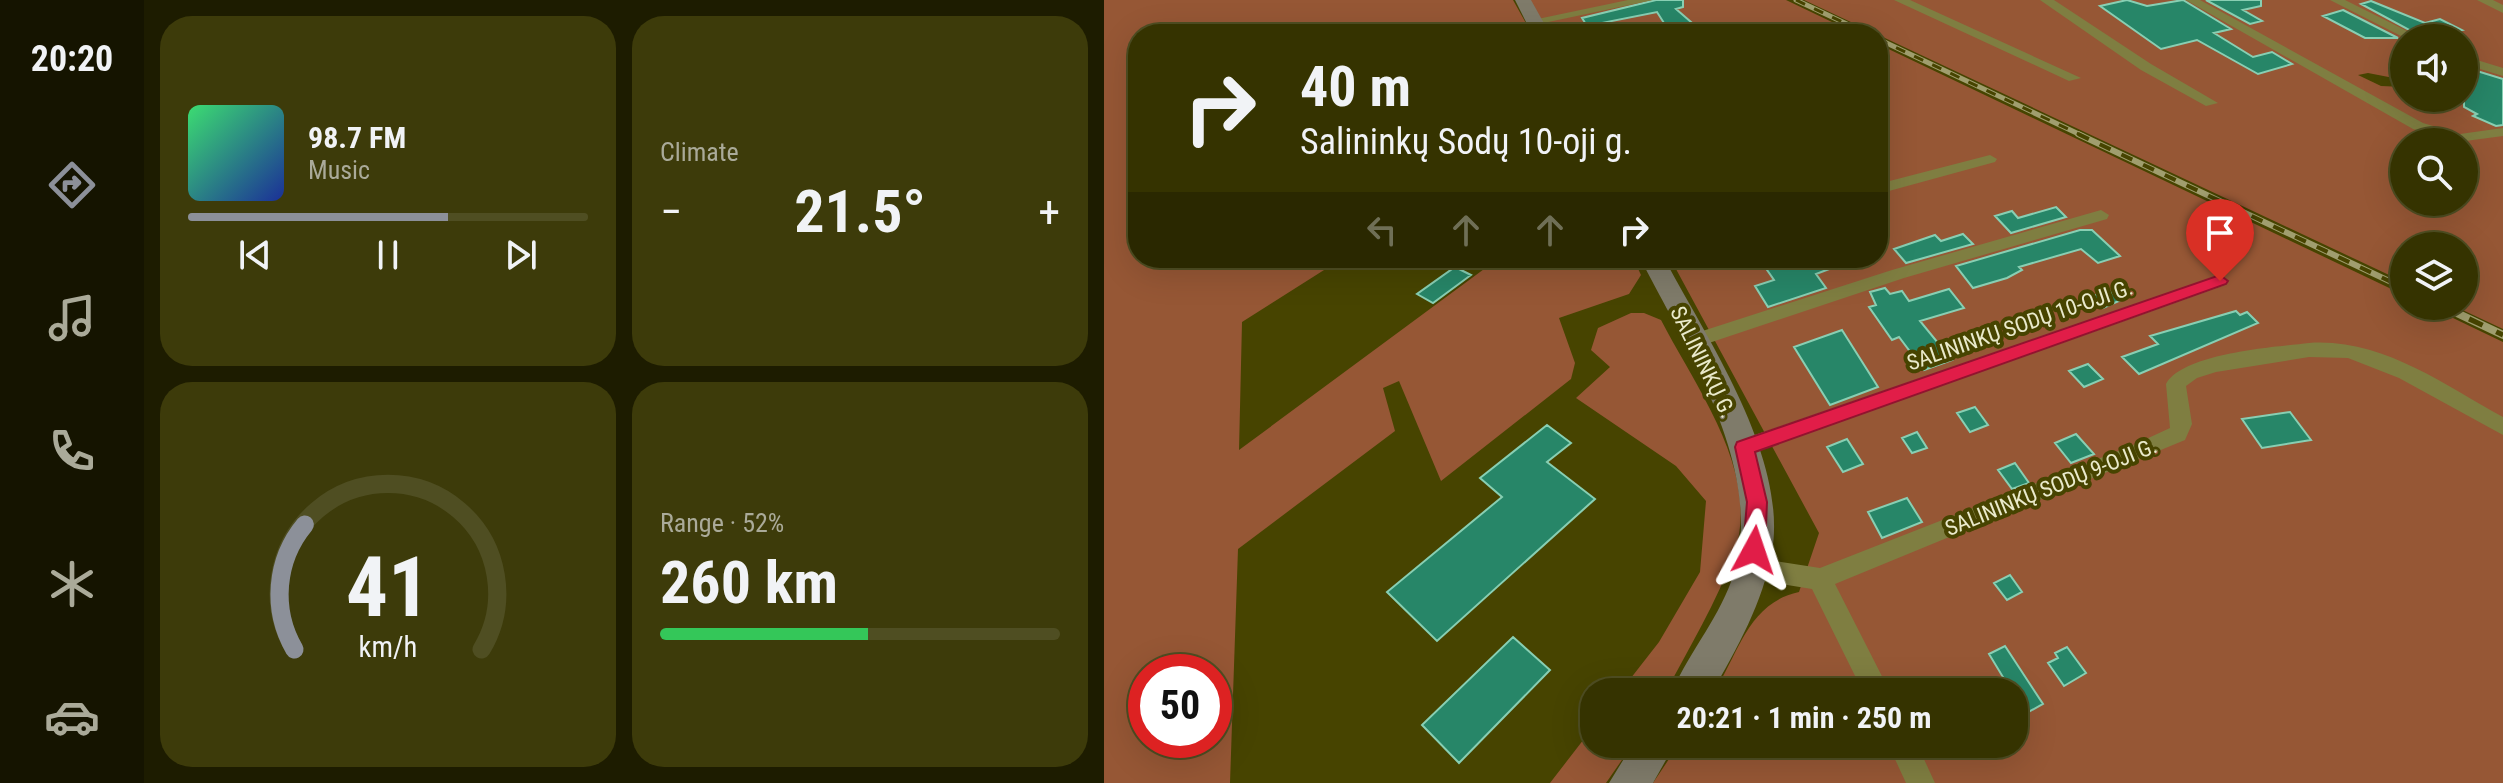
<!DOCTYPE html>
<meta charset="utf-8">
<style>
body{margin:0;font-family:"Roboto Condensed",sans-serif;background:#3d3b0a;color:#f1f3f6;height:100vh;display:flex;flex-direction:column;font-size:30px;white-space:nowrap}
*{box-sizing:border-box;margin:0}
p{font-size:26px;color:#aa9}
.icon{flex:none;width:44px;height:44px;fill:none;stroke:currentColor;stroke-width:2;stroke-linecap:round;stroke-linejoin:round}
.map{position:relative;flex:1;overflow:hidden}
.side{display:flex;flex-direction:column;gap:16px;padding:16px;background:#1d1c00;width:960px}
.side>*{flex:none}
.guide{position:absolute;left:24px;top:24px;width:760px;height:244px;border-radius:32px;box-shadow:0 8px 32px #0002,0 0 0 2px #4f4e22;background:#353300;color:#f1f3f6;overflow:hidden}
.controls{position:absolute;left:1286px;top:24px;display:grid;gap:16px}
.controls a{display:grid;place-items:center;width:88px;height:88px;border-radius:50%;background:#353300;box-shadow:0 8px 32px #0002,0 0 0 2px #4f4e22;font-size:40px}
.speed{position:absolute;left:24px;top:654px;display:flex;gap:16px;font-size:40px;font-weight:700;text-align:center}
.speed>*{display:grid;place-content:center;width:104px;height:104px;border-radius:50%;background:#353300;box-shadow:0 8px 32px #0002,0 0 0 2px #4f4e22;line-height:1}
.speed .limit{border:12px solid #d22;background:#fff;color:#111}
.pin{position:absolute;display:grid;place-items:center;width:68px;height:68px;color:#fff;margin:-82px -34px;border-radius:50% 50% 50% 0;rotate:-45deg;box-shadow:0 0 8px #0007}
.pin .icon{rotate:45deg}
.me{position:absolute;width:88px;margin:-44px;rotate:5deg;stroke-linejoin:round;filter:drop-shadow(0 0 6px #0008)}
.turn{display:flex;align-items:center;gap:28px;height:168px;padding:0 40px;font-size:36px}
.turn .icon{width:104px;height:104px;stroke-width:2.5}
.turn b{display:block;font-size:56px;line-height:68px}
.lanes{display:flex;align-items:center;height:76px;padding:0 40px;background:#0003;justify-content:center;gap:40px;direction:ltr}
.lanes .off{opacity:.35}
.big{font-size:60px;font-weight:700;line-height:1.1}
.side .widget{flex:1;display:flex;flex-direction:column;justify-content:center;gap:12px;min-width:0;padding:0 28px;border-radius:32px;background:#3d3b0a}
.side .dial{align-items:center;gap:0}
.dial svg{height:208px;overflow:visible;fill:none;stroke:#4f4e22;stroke-width:7;stroke-linecap:round;text-anchor:middle}
.dial text{fill:#f1f3f6;stroke:none}
.song{display:flex;align-items:center;gap:24px}
.cover{width:96px;height:96px;border-radius:12px;background:linear-gradient(135deg,hsl(140 70% 55%),hsl(230 70% 35%))}
.played{height:8px;border-radius:4px;background:linear-gradient(90deg,#8c9099 65%,#4f4e22 65%)}
.keys{display:flex;justify-content:space-around;direction:ltr}
.heat{display:flex;justify-content:space-between;align-items:center;font-size:44px;direction:ltr}
.charge{height:12px;border-radius:6px;background:linear-gradient(90deg,#34c759 52%,#4f4e22 0)}
.side .tiles{flex:1;display:grid;gap:16px;grid-template-columns:repeat(2,1fr)}
.trip{position:absolute;left:476px;top:678px;width:448px;height:80px;border-radius:32px;background:#353300;box-shadow:0 8px 32px #0002,0 0 0 2px #4f4e22;font-weight:700;line-height:80px;text-align:center}
main{display:flex;flex:1;min-height:0}
.menu{display:flex;flex-direction:column;width:144px;justify-content:space-around;align-items:center;background:#151400;color:#aa9}
.menu .icon{width:56px;height:56px}
.menu .on{color:#8c9099}
.menu b{font-size:36px;color:#f1f3f6}
.map>svg:first-child{display:block}
.green{fill:#965735;fill-rule:evenodd}
.building{fill:#278668;stroke:#88cfb3;stroke-width:2}
.lines{fill:none;stroke-linecap:round;stroke-linejoin:round}
.street{fill:#7f7e41;fill-rule:evenodd}
.secondary{fill:#7f7b6a;fill-rule:evenodd}
.rail-far2-casing{stroke:#a09e6e;stroke-width:5}
.rail-far1-casing{stroke:#a09e6e;stroke-width:6}
.rail-casing{stroke:#a09e6e;stroke-width:8}
.rail-far2{stroke:#474400;stroke-width:3;stroke-dasharray:10;stroke-linecap:butt}
.rail-far1{stroke:#474400;stroke-width:4;stroke-dasharray:12;stroke-linecap:butt}
.rail{stroke:#474400;stroke-width:5;stroke-dasharray:15;stroke-linecap:butt}
.route{fill:#e11d48;stroke:#92132f;stroke-width:2}
.labels{text-anchor:middle;dominant-baseline:central;stroke-width:8;stroke-linejoin:round;paint-order:stroke}
.street-label{font-size:22px;fill:#eaeacb;stroke:#474400}
</style>
<main>
<nav class="menu">
<b>20:20</b>
<svg class="icon on" aria-label="directions" viewBox="0 0 24 24"><path d="M12 3l9 9-9 9-9-9zM9 14v-3h6M13 9l2 2-2 2"/></svg>
<svg class="icon" aria-label="music" viewBox="0 0 24 24"><path d="M9 18V5l10-2v13"/><circle cx="6" cy="18" r="3"/><circle cx="16" cy="16" r="3"/></svg>
<svg class="icon" aria-label="phone" viewBox="0 0 24 24"><path d="M5 4h4l2 5-3 2q2 4 5 5l2-3 5 2v4C11 20 4 13 5 4z"/></svg>
<svg class="icon" aria-label="climate" viewBox="0 0 24 24"><path d="M12 3v18M4 7l16 10M4 17L20 7"/></svg>
<svg class="icon" aria-label="car" viewBox="0 0 24 24"><path d="M5 17H2v-5l4-1 3-4h7l3 4 3 1v5h-3M9 17h6M6 11h13"/><circle cx="7" cy="17" r="2"/><circle cx="17" cy="17" r="2"/></svg>
</nav>
<section class="side">
<div class="tiles">
<div class="widget">
<div class="song"><i class="cover"></i><div><b>98.7 FM</b><p>Music</p></div></div>
<div class="played"></div>
<div class="keys"><svg class="icon" aria-label="previous" viewBox="0 0 24 24"><path d="M18 5L8 12l10 7zM5 5v14"/></svg><svg class="icon" aria-label="pause" viewBox="0 0 24 24"><path d="M8 5v14M16 5v14"/></svg><svg class="icon" aria-label="next" viewBox="0 0 24 24"><path d="M6 5l10 7-10 7zM19 5v14"/></svg></div>
</div>
<div class="widget"><p>Climate</p>
<div class="heat"><a>−</a><b class="big">21.5°</b><a>+</a></div>
</div>
<div class="widget dial"><svg viewBox="0 0 100 80">
<path d="M14 69A42 42 0 1 1 86 69"/>
<path d="M14 69A42 42 0 0 1 18 21" stroke="#8c9099"/>
<text x="50" y="56" font-size="32" font-weight="700">41</text>
<text x="50" y="72" font-size="11">km/h</text>
</svg></div>
<div class="widget"><p>Range · 52%</p><b class="big">260 km</b><div class="charge"></div></div>
</div>
</section>
<div class="map">
<svg width="1399" height="783" viewBox="0 0 1399 783">
<rect width="100%" height="100%" fill="#474400"/>
<path class="green" d="M0,0H409L428,34H34V258H239L138,322L135,450L395,258H529L537,275L525,294L455,318L471,363L467,379L337,481L295,381L279,388L291,431L134,549L126,783H0ZM42,672H110V740H42Z
M426,0H682L753,34H444Z
M700,0H1399V329L1350,306H1360V246H1300V282ZM1300,38H1360V98H1300V87L1277,86L1254,75L1264,73L1300,80ZM1300,142H1360V202H1300Z
M774,44L1300,295V306H1324L1399,342V783H549L575,744H910V692H610C635,653 644,603 695,592L715,533L566,258H774Z
M527,313H540L557,320C592,388 658,474 630,554C613,602 585,647 562,692H516L555,642L596,572L602,501L572,466L472,398L506,367L487,350L494,328Z
M490,726V744H529L502,783H446Z"/>
<path class="building" d="M552,0H579V7L572,9L595,29L567,34L553,12L483,26L478,18Z
M1023,0L1043,6L1079,0L1127,29L1110,33L1149,57L1168,52L1188,64L1154,74L1093,40L1057,49L996,6Z
M1102,0H1157V6L1139,10L1158,21L1146,24Z
M1267,1L1321,23L1336,19L1358,30L1320,38L1257,4Z
M1239,10L1294,38H1261L1219,16Z
M1360,67L1399,79V125L1392,126L1369,116L1373,114L1360,107Z
M952,207L962,217L907,233L891,216L908,211L914,218Z
M976,230H988L1016,256L994,263L977,249L915,267L918,270L903,278L869,288L852,266Z
M859,234L869,244L802,263L790,249L831,235L837,241Z
M690,258H720L728,268L712,274L722,288L664,307L651,286L670,280L661,267Z
M351,267L367,275L329,303L313,294Z
M781,288L786,294L798,291L805,301L845,289L860,308L816,321L848,360L820,370L795,337L788,340L765,307L772,305L766,292Z
M1004,290L1017,300L999,308L987,297Z
M1132,311L1136,315L1143,312L1154,323L1035,374L1018,357L1054,344L1046,336Z
M738,330L774,387L726,405L690,347Z
M984,364L999,379L980,387L965,371Z
M871,407L884,425L866,432L853,413Z
M1186,412L1207,440L1158,448L1138,419Z
M443,425L467,443L443,462L491,499L333,641L283,592L398,497L376,478Z
M813,432L823,448L808,453L798,438Z
M972,434L990,454L967,463L951,443Z
M743,439L759,464L739,472L723,447Z
M911,463L925,483L908,489L894,470Z
M803,498L818,522L778,538L764,512Z
M906,575L918,592L903,600L890,583Z
M409,637L446,670L355,763L318,725Z
M901,646L939,704L910,720V692H883L902,682L885,654Z
M963,647L982,673L960,686L944,663L954,658L951,653Z"/>
<g class="lines">
<path class="street" d="M524,0H549L430,25L424,21Z
M790,0H806L977,78L965,81Z
M936,0H950L1047,64L1114,103L1102,106L1037,70Z
M1082,0H1096L1319,123L1356,134L1399,128V136L1354,142L1309,129Z
M1226,0H1241L1317,38H1301Z
M1373,0H1389L1399,5V13Z
M621,25L627,29L625,32L590,34Z
M1360,56L1399,68V76L1360,64Z
M886,155L893,159L891,162L774,194V184Z
M997,210L1005,215L1003,219L800,278L590,348L581,341L583,336L788,270Z
M1116,275L1125,281L1122,285L640,456L633,453L629,447L633,441Z
M1205,343C1278,338 1338,384 1399,417V435L1295,378L1244,358L1205,357L1112,372L1093,378L1082,386L1088,424L1081,440L731,584L786,692H759L708,589L646,579L638,576L634,568L638,560L646,557L716,568L1027,446L1066,428L1062,384C1079,353 1171,347 1205,343Z
M784,744H813L831,783H802Z"/>
<path class="secondary" d="M411,0H427L446,34H428Z
M536,258H560C603,339 684,457 668,552C659,602 633,649 608,692H568C586,650 617,616 630,573C661,469 582,348 536,258Z
M529,744H571L549,783H505Z"/>
<defs>
<path id="rail-far2" d="M692,0L764,34
M774,39L979,136"/>
<path id="rail-far1" d="M974,134L1300,288"/>
<path id="rail" d="M1338,306L1399,335"/>
</defs>
<use href="#rail-far2" class="rail-far2-casing"/>
<use href="#rail-far1" class="rail-far1-casing"/>
<use href="#rail" class="rail-casing"/>
<use href="#rail-far2" class="rail-far2"/>
<use href="#rail-far1" class="rail-far1"/>
<use href="#rail" class="rail"/>
</g>
<path class="route" d="M1116,275L1124,281L1122,284L651,452L663,502L661,550L658,557L650,560L642,557L639,550L643,502L631,447L633,442Z"/>
<g class="labels">
<g class="street-label">
<text transform="translate(916 325) rotate(-19)">SALININKŲ SODŲ 10-OJI G.</text>
<text transform="translate(599 362) rotate(64)">SALININKŲ G.</text>
<text transform="translate(947 487) rotate(-22)">SALININKŲ SODŲ 9-OJI G.</text>
</g>
</g>
</svg>
<div class="controls">
<a><svg class="icon" aria-label="sound" viewBox="0 0 24 24"><path d="M4 9h4l5-4v14l-5-4H4zM17 9q2 3 0 6"/></svg></a>
<a><svg class="icon" aria-label="search" viewBox="0 0 24 24"><circle cx="10" cy="10" r="6"/><path d="M15 15l6 6"/></svg></a>
<a><svg class="icon" aria-label="layers" viewBox="0 0 24 24"><path d="M12 4l9 5-9 5-9-5zM3 14l9 5 9-5"/></svg></a>
</div>
<div class="speed"><div class="limit">50</div></div>
<div class="pin" style="left:1116px;top:281px;background:#d93025"><svg class="icon" aria-label="arrive" viewBox="0 0 24 24"><path d="M6 21V4h12l-3 4 3 4H6"/></svg></div>
<svg class="me" style="left:650px;top:550px" viewBox="-20 -20 40 40"><path d="M0-17L14 15 0 8-14 15z" fill="#e11d48" stroke="#fff" stroke-width="4"/></svg>
<div class="trip">20:21 · 1 min · 250 m</div>
<div class="guide">
<div class="turn"><svg class="icon" aria-label="right" viewBox="0 0 24 24"><path d="M7 20v-9h11M14 6l5 5-5 5"/></svg><div><b>40 m</b>Salininkų Sodų 10-oji g.</div></div>
<div class="lanes"><svg class="icon off" aria-label="left" viewBox="0 0 24 24"><path d="M17 20v-9H6M10 6l-5 5 5 5"/></svg><svg class="icon off" aria-label="ahead" viewBox="0 0 24 24"><path d="M12 20V5M6 11l6-6 6 6"/></svg><svg class="icon off" aria-label="ahead" viewBox="0 0 24 24"><path d="M12 20V5M6 11l6-6 6 6"/></svg><svg class="icon" aria-label="right" viewBox="0 0 24 24"><path d="M7 20v-9h11M14 6l5 5-5 5"/></svg></div>
</div>
</div>
</main>
